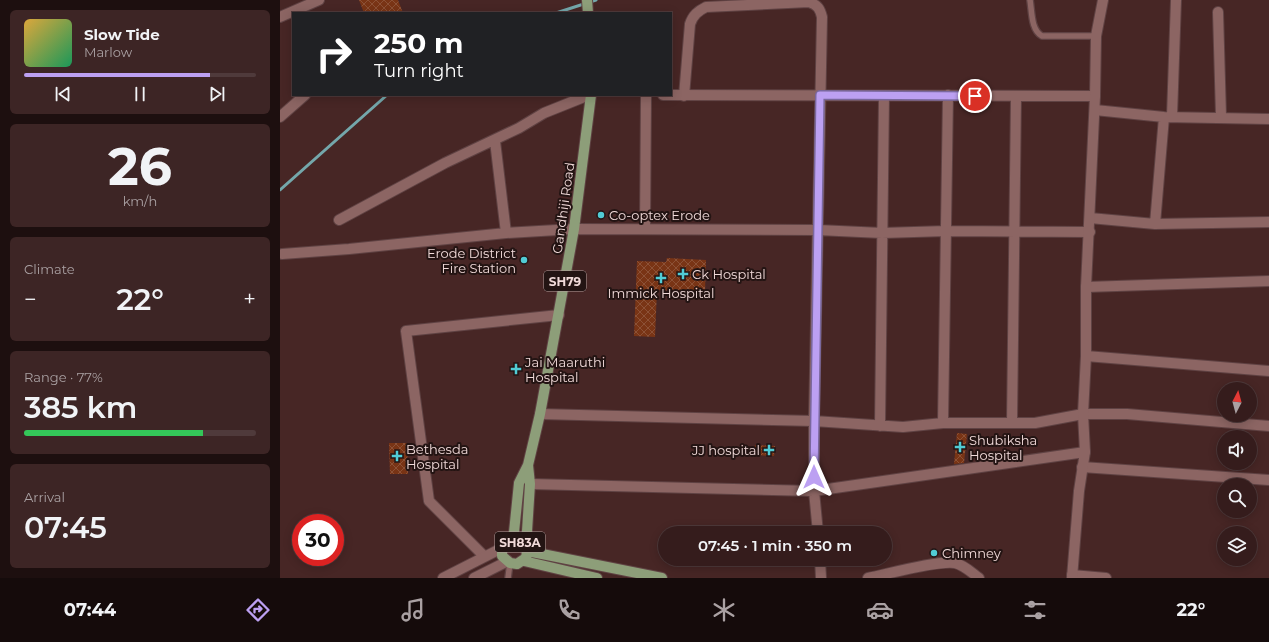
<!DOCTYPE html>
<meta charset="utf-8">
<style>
body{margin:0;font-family:Montserrat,sans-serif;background:#3d2525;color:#f1f3f6;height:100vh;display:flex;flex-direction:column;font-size:15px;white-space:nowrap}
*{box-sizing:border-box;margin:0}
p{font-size:13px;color:#aaa1a3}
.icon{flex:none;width:22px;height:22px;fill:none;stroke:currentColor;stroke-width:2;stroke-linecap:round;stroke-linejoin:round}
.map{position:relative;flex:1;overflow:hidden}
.sheet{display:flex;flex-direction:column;gap:10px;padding:10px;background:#1d0f0f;width:280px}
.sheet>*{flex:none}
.hud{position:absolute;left:12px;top:12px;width:380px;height:84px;border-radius:0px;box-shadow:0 2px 10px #0003,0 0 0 1px #4f3a3b;background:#202124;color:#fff;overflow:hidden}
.needle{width:26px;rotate:6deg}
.controls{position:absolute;left:937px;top:382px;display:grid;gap:8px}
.controls a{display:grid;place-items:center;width:40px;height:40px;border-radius:50%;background:#351c1c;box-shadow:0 2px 10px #0003,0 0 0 1px #4f3a3b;font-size:20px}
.speed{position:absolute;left:12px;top:514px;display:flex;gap:8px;font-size:20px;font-weight:700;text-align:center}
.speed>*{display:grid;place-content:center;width:52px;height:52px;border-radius:50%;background:#351c1c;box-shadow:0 2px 10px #0003,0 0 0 1px #4f3a3b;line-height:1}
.speed .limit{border:6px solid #d22;background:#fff;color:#111}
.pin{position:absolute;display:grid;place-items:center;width:34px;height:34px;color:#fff;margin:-17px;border:2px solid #fff;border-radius:50%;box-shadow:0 1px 4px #0007}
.me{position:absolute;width:44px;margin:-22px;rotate:0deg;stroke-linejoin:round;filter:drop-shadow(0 0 3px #0008)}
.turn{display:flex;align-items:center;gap:14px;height:84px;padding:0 16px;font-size:18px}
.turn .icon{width:52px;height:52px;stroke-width:2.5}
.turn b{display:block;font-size:28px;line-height:34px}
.big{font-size:30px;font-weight:600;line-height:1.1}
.sheet .tile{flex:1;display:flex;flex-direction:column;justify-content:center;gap:6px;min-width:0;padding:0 14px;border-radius:6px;background:#3d2525}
.sheet .dial{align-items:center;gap:0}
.dial b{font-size:52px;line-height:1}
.song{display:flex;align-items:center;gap:12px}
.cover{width:48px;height:48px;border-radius:6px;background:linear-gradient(135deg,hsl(40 70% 55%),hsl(150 70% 35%))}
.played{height:4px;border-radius:2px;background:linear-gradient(90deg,#bca0f2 80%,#4f3a3b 80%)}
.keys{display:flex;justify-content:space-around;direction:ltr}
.heat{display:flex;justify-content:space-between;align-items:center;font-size:22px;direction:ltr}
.charge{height:6px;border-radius:3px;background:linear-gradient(90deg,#34c759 77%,#4f3a3b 0)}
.trip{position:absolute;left:378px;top:526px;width:234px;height:40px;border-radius:20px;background:#351c1c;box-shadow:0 2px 10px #0003,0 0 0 1px #4f3a3b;font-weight:600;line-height:40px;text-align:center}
.tabs{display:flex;height:64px;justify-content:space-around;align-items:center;background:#150b0b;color:#aaa1a3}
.tabs .icon{width:28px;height:28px}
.tabs .on{color:#bca0f2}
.tabs b{font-size:18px;color:#f1f3f6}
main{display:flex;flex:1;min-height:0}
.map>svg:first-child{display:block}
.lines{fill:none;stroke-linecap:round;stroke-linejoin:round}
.stream{stroke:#74a7ab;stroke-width:3}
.building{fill:url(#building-cross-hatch)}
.lane-casing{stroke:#5f4243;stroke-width:8}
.street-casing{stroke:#5f4243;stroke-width:12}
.secondary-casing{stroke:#5f4243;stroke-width:12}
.primary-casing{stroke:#5f4243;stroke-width:12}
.lane{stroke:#8c6563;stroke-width:5.5}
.street{stroke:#8c6563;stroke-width:10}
.secondary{stroke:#8c6563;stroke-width:10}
.primary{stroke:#8d9e79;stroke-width:10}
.route-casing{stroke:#7a689d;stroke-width:10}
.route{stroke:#bca0f2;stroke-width:7}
.poi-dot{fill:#51ccd5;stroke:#231413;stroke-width:1.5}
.labels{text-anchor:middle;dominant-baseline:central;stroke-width:4;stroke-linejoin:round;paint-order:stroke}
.shield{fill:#231413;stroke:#b39f9e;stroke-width:1}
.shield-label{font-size:12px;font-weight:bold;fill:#f1dad9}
.street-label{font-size:13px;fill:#f1dad9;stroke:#231413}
.poi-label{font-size:13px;fill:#f1dad9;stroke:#231413;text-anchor:start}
</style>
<main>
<section class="sheet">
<div class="tile">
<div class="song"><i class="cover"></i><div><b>Slow Tide</b><p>Marlow</p></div></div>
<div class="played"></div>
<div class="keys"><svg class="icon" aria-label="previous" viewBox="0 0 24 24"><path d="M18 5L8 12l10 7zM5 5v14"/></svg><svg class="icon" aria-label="pause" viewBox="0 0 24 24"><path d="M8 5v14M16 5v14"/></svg><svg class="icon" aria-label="next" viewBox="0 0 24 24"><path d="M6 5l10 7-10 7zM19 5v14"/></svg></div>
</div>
<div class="tile dial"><b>26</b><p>km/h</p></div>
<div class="tile"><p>Climate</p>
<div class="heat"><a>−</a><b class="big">22°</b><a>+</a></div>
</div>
<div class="tile"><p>Range · 77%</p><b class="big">385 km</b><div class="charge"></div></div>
<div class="tile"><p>Arrival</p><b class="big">07:45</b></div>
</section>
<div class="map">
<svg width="989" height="578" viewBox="0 0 989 578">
<defs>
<pattern id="building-cross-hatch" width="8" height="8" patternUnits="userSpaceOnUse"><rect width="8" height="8" fill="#793415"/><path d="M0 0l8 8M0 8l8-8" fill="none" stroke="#8c5136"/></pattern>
</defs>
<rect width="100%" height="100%" fill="#472625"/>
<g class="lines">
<path class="stream" d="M276,13L316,0
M0,190L107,95"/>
</g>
<path class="building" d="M79,0H118L123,13H84Z
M387,258L426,260L425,292L377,290L375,337L354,336L357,261L386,262Z
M677,433L687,434L684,463L674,464Z
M109,443H127L128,474H110Z
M475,445L495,446L494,456L474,455Z"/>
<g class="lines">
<defs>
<path id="lane" d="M750,0C752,12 751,30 762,36H816
M228,578L230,563"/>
<path id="street" d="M938,12L941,116
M0,17L39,0
M383,95L815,96
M404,96L410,24C413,15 418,11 426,7L529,2C538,5 540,9 542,17L534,421V491L538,533
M815,110L884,117L989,119
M892,116L896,0
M0,117L25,95
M215,141L226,233
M810,218L875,224L989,222
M59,220L165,163L239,128L264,113L309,95
M875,224L884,117
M365,229L366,95
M2,254L69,249L226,233L294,229L538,230L602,233L666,231L810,232
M806,287L989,281
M806,356L989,371
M260,414L534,421L623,427L663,423H755L803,414H847L989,426
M732,422L736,96
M663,423L668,95
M600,426L604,96
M802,467L989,480
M250,484L534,491L805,452
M204,556L149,501L126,331L279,315
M540,559L541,578
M792,575L826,578"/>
<path id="secondary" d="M163,578L222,548
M194,578L228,561
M588,578C608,574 658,560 675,563C684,565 691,572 699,578
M792,578L799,491L805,452L803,414L806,356V287L815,96L816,36L823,0"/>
<path id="primary" d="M307,0L308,13
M233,542L239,483L248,465L260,414L294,229L311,95
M233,542H240L247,551L246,558L237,564L230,563L222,556V548Z
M246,547L250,484L248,465
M247,551L382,578
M244,561L317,578"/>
</defs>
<use href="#lane" class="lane-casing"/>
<use href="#street" class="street-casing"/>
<use href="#secondary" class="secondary-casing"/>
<use href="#primary" class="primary-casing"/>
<use href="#lane" class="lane"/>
<use href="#street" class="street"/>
<use href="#secondary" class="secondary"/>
<use href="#primary" class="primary"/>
</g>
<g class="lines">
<defs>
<path id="route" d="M534,477L540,95L695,96"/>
</defs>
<use href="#route" class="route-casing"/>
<use href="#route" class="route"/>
</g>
<g class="poi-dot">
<circle cx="321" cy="215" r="4"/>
<circle cx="244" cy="260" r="4"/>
<path d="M401 268h4v4h4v4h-4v4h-4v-4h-4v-4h4z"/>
<path d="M379 272h4v4h4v4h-4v4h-4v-4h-4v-4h4z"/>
<path d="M234 363h4v4h4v4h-4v4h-4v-4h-4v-4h4z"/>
<path d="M678 441h4v4h4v4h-4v4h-4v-4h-4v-4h4z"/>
<path d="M487 444h4v4h4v4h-4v4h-4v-4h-4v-4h4z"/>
<path d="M115 450h4v4h4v4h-4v4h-4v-4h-4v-4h4z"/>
<circle cx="654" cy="553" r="4"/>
</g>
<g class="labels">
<g class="shield">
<rect x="264" y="271" width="42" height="20" rx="3"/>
<rect x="215" y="532" width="50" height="20" rx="3"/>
</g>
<g class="shield-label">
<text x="285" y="281">SH79</text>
<text x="240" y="542">SH83A</text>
</g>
<g class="street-label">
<text transform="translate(283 208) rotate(-82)">Gandhiji Road</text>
</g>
<g class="poi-label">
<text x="329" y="215">Co-optex Erode</text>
<text x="236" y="253" text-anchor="end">Erode District<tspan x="236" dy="15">Fire Station</tspan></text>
<text x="412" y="274">Ck Hospital</text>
<text x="381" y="293" text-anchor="middle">Immick Hospital</text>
<text x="245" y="362">Jai Maaruthi<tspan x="245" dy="15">Hospital</tspan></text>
<text x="689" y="440">Shubiksha<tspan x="689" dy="15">Hospital</tspan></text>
<text x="126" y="449">Bethesda<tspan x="126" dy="15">Hospital</tspan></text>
<text x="480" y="450" text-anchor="end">JJ hospital</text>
<text x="662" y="553">Chimney</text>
</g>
</g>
</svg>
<div class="controls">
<a><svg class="needle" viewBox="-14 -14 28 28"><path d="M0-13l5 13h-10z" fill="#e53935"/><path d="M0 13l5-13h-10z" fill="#aaa1a3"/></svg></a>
<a><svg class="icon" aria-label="sound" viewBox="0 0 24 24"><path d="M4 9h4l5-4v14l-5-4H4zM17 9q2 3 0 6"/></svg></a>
<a><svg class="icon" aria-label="search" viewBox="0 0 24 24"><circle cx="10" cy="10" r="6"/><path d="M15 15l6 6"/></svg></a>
<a><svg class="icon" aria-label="layers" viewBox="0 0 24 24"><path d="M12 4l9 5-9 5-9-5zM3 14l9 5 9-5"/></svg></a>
</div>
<div class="speed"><div class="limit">30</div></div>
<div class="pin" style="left:695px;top:96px;background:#d93025"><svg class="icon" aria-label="arrive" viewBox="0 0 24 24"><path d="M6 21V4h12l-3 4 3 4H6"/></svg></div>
<svg class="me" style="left:534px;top:477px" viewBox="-20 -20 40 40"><path d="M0-17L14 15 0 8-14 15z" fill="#bca0f2" stroke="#fff" stroke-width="4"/></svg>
<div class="trip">07:45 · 1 min · 350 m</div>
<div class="hud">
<div class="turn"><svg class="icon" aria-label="right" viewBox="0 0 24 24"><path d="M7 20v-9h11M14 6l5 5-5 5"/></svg><div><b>250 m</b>Turn right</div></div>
</div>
</div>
</main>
<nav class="tabs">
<b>07:44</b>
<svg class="icon on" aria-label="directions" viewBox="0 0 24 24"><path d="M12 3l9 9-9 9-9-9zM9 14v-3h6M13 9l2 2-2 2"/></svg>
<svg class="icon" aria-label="music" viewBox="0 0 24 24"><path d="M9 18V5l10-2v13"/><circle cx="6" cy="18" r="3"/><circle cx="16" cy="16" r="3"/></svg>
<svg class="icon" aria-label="phone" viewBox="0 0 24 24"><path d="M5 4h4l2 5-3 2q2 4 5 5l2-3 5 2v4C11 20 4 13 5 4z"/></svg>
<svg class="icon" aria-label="climate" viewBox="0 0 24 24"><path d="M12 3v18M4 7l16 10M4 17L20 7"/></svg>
<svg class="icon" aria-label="car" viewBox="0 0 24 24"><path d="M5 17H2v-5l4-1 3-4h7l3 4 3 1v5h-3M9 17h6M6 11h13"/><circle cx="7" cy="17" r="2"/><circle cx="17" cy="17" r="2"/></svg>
<svg class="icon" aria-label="filters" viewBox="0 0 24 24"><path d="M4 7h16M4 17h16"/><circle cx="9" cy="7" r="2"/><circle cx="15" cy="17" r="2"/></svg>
<b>22°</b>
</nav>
